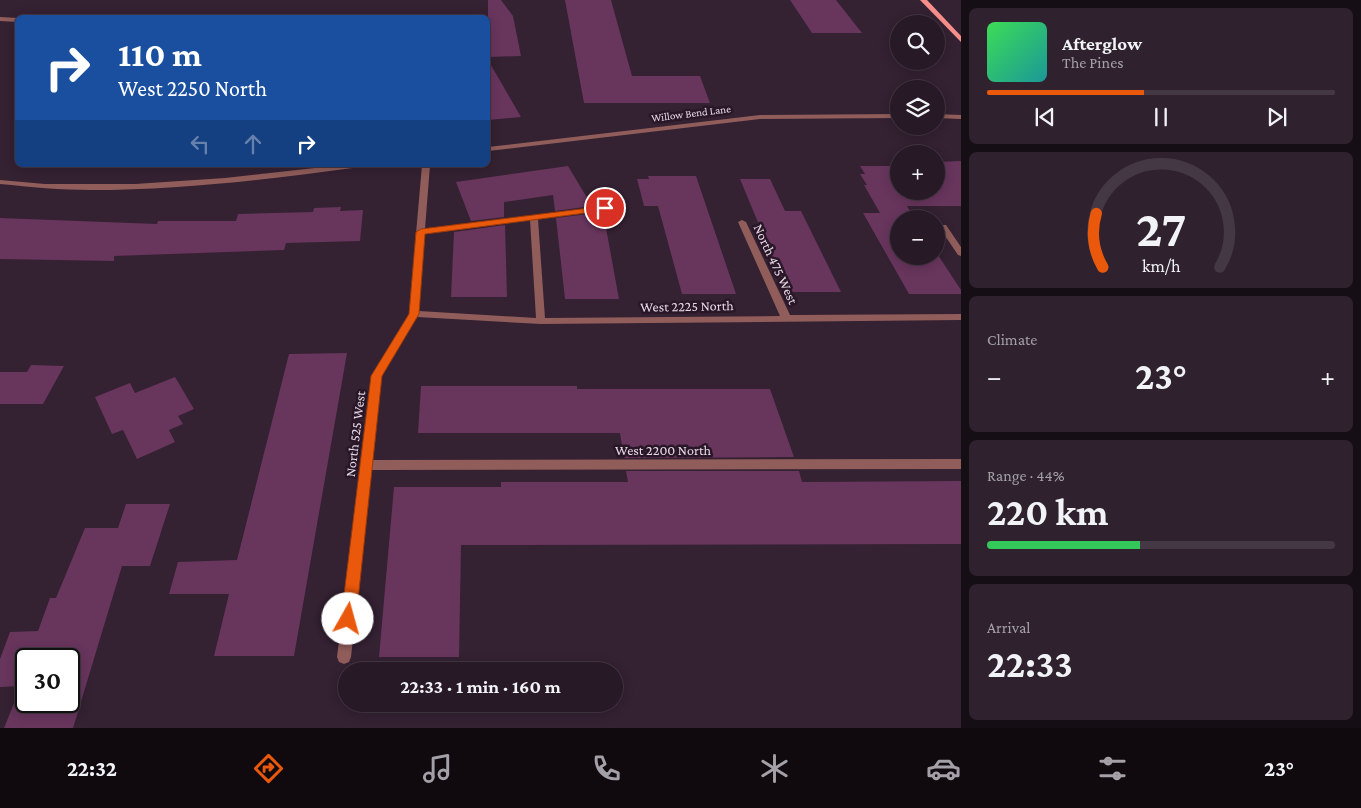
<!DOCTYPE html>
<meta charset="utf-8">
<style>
body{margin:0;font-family:"Crimson Pro",serif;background:#2f222e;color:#f1f3f6;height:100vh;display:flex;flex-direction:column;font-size:19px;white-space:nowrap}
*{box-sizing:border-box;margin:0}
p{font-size:16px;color:#a4a0a7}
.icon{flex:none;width:28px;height:28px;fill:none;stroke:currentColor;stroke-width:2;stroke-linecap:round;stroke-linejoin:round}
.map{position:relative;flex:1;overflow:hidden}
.sheet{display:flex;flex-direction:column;gap:8px;padding:8px;background:#150e15;width:400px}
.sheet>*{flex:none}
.guide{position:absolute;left:15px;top:15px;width:475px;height:152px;border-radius:8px;box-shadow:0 2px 12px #0003,0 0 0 1px #433843;background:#1a4fa0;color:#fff;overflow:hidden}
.tools{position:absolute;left:890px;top:15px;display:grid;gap:10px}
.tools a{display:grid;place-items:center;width:55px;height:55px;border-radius:50%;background:#271926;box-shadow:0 2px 12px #0003,0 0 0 1px #433843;font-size:25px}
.speed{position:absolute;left:15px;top:648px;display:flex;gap:10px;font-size:25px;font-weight:700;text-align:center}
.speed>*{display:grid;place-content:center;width:65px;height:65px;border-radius:50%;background:#271926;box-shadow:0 2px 12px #0003,0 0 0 1px #433843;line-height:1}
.speed .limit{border:2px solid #111;border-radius:8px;background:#fff;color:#111}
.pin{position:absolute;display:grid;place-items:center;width:42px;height:42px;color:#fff;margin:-21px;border:2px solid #fff;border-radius:50%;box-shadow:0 1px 5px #0007}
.me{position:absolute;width:55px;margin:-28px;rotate:7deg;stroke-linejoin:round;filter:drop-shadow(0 0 4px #0008)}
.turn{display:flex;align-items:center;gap:18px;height:105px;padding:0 20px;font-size:22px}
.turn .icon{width:65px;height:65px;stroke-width:2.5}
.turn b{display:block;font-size:35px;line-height:42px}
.lanes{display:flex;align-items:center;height:48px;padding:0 20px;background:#0003;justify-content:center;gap:25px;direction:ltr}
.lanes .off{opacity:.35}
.big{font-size:38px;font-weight:700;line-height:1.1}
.sheet .tile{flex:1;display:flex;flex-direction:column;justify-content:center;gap:8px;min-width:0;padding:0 18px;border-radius:8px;background:#2f222e}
.sheet .dial{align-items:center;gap:0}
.dial svg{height:130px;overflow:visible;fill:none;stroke:#433843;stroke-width:7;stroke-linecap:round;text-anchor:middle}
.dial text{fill:#f1f3f6;stroke:none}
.song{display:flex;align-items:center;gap:15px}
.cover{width:60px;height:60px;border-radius:8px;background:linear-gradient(135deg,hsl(130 70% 55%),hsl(180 70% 35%))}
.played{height:5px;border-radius:2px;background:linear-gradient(90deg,#ea580c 45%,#433843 45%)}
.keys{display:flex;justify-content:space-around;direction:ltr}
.heat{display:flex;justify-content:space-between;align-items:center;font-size:28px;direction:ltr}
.charge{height:8px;border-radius:4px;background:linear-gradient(90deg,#34c759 44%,#433843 0)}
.trip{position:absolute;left:338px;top:662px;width:285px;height:50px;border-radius:25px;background:#271926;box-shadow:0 2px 12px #0003,0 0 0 1px #433843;font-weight:700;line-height:50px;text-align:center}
.dock{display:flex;height:80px;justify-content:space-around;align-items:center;background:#100a0f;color:#a4a0a7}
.dock .icon{width:35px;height:35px}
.dock .selected{color:#ea580c}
.dock b{font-size:22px;color:#f1f3f6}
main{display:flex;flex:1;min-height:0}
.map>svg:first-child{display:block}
.building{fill:#68355d;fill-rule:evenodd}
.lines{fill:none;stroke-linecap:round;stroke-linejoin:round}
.street{fill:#905d5a;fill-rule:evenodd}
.primary{fill:#f88f8a;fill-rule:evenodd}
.route{fill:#ea580c;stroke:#983908}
.labels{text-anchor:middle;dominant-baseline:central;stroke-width:5;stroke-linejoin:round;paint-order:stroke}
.far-street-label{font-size:11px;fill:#e7dae5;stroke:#291728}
.street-label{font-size:14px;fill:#e7dae5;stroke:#291728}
</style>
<main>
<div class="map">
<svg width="961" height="728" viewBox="0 0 961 728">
<rect width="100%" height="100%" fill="#342132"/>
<path class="building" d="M488,0H501L513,16L521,56L488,57Z
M565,0H611L632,76H700L710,103H584Z
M790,0H836L862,33H812Z
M488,60L521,117L488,120Z
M961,161V206H907L915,219H899V256H936V252L961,290V294H909L863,213H880L864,185H867L860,174H865L860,166H898L896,163L899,162V191H936V162Z
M568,166L592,206L555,211L553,195L504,202V217L471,221L456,182Z
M648,176H696L736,294H682L658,206H644L637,179H649Z
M740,179H770L785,211H801L841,292H787Z
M341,207L340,211L363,210L360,241L286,243L284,250L114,256V261L0,259V218L157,224L158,221H236L238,214L313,212L314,208Z
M596,213L598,217H604L619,299H565L556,218Z
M505,225L507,297H451L454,232Z
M347,353L294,656H214L229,594H169L178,562L237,560L289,354Z
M31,365L64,366L43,404H0V372H27Z
M175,377L194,409L178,416L183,424L169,430L175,442L137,459L123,430L112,434L95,397L130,383L135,393Z
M421,386H577V389H770L794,457L624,458L620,433H418Z
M626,471H799L802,482L961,481V544L461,545L459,657H379L394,487H501V482H628Z
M126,504H170L150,566H122L73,728H4L21,686L0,687V659L10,632L38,631L50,598H56L85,528H118ZM26,659H69V701H26Z"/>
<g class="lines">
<path class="street" d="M0,17L18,18V22L0,21Z
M899,114V118L760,119L488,151V147L760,115Z
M936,114L961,115V119L936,118Z
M342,165H364L360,167C271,179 181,190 91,190C61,190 30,187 0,184V180L45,184H135L225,178Z
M422,165H430L425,229L608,206L609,208L605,210L538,219L545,318L780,316L738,222L742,220L746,222L790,315L961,314V320L541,324L417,317L381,376L372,460L961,459V469L371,470L351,657L349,662L344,664L339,662L337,657L371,376L409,314ZM530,220L536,318L419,311L425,234Z
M940,225H946L961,247V256L958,255L939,227Z"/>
<path class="primary" d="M920,0H927L961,36V42Z"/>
</g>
<path class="route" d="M605,206L610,208L609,210L425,234L419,314L382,376L356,619L354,624L348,626L343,624L341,619L371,376L409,314L416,232L421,229Z"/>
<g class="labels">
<g class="far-street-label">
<text transform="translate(691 113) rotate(-7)">Willow Bend Lane</text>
</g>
<g class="street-label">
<text transform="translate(776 264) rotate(65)">North 475 West</text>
<text transform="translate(687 306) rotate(-1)">West 2225 North</text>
<text transform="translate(355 434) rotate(-83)">North 525 West</text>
<text x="663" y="450">West 2200 North</text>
</g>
</g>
</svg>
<div class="tools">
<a><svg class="icon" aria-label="search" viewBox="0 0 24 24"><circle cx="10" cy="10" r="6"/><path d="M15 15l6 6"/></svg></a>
<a><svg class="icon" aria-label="layers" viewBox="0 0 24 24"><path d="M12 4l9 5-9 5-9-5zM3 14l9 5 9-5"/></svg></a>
<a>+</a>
<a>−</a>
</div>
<div class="speed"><div class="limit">30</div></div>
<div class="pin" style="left:605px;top:208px;background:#d93025"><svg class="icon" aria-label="arrive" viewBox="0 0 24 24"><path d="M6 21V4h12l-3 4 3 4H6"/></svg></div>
<svg class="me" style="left:348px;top:619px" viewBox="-20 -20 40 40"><circle r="19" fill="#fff"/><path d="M0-13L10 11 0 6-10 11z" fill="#ea580c"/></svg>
<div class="trip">22:33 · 1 min · 160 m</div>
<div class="guide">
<div class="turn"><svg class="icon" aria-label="right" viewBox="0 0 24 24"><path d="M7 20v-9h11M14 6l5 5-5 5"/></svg><div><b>110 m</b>West 2250 North</div></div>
<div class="lanes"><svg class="icon off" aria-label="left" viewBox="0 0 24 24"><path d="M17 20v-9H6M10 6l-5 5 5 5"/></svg><svg class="icon off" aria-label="ahead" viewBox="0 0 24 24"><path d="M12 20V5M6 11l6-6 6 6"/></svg><svg class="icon" aria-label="right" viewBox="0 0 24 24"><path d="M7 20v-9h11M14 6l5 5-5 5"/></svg></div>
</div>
</div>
<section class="sheet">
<div class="tile">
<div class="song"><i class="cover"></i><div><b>Afterglow</b><p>The Pines</p></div></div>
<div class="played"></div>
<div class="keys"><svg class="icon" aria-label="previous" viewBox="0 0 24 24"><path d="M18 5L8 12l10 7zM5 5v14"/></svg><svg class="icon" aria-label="pause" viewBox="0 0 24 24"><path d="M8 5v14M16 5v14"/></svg><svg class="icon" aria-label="next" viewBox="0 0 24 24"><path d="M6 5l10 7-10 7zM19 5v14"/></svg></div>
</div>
<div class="tile dial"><svg viewBox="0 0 100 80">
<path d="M14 69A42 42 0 1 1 86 69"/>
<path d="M14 69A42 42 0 0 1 10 36" stroke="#ea580c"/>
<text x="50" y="56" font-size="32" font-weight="700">27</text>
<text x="50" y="72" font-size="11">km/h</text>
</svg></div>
<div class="tile"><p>Climate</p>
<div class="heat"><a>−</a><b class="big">23°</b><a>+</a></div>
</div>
<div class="tile"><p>Range · 44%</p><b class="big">220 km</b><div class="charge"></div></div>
<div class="tile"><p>Arrival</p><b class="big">22:33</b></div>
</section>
</main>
<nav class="dock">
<b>22:32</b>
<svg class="icon selected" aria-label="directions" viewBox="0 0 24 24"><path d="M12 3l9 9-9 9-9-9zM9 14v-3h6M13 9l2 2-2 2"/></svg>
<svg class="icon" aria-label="music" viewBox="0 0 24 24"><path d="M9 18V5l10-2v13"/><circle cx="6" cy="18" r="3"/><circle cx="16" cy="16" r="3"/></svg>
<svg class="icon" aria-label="phone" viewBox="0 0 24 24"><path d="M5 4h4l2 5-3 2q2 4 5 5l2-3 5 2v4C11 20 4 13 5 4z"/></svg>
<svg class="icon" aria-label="climate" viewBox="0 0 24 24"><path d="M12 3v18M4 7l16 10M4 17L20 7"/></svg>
<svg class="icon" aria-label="car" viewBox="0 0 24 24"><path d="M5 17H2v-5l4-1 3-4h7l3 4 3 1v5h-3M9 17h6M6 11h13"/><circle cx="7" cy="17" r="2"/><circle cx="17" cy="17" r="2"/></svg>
<svg class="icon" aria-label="filters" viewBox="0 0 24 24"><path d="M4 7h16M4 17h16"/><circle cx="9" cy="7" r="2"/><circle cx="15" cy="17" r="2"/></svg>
<b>23°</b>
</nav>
